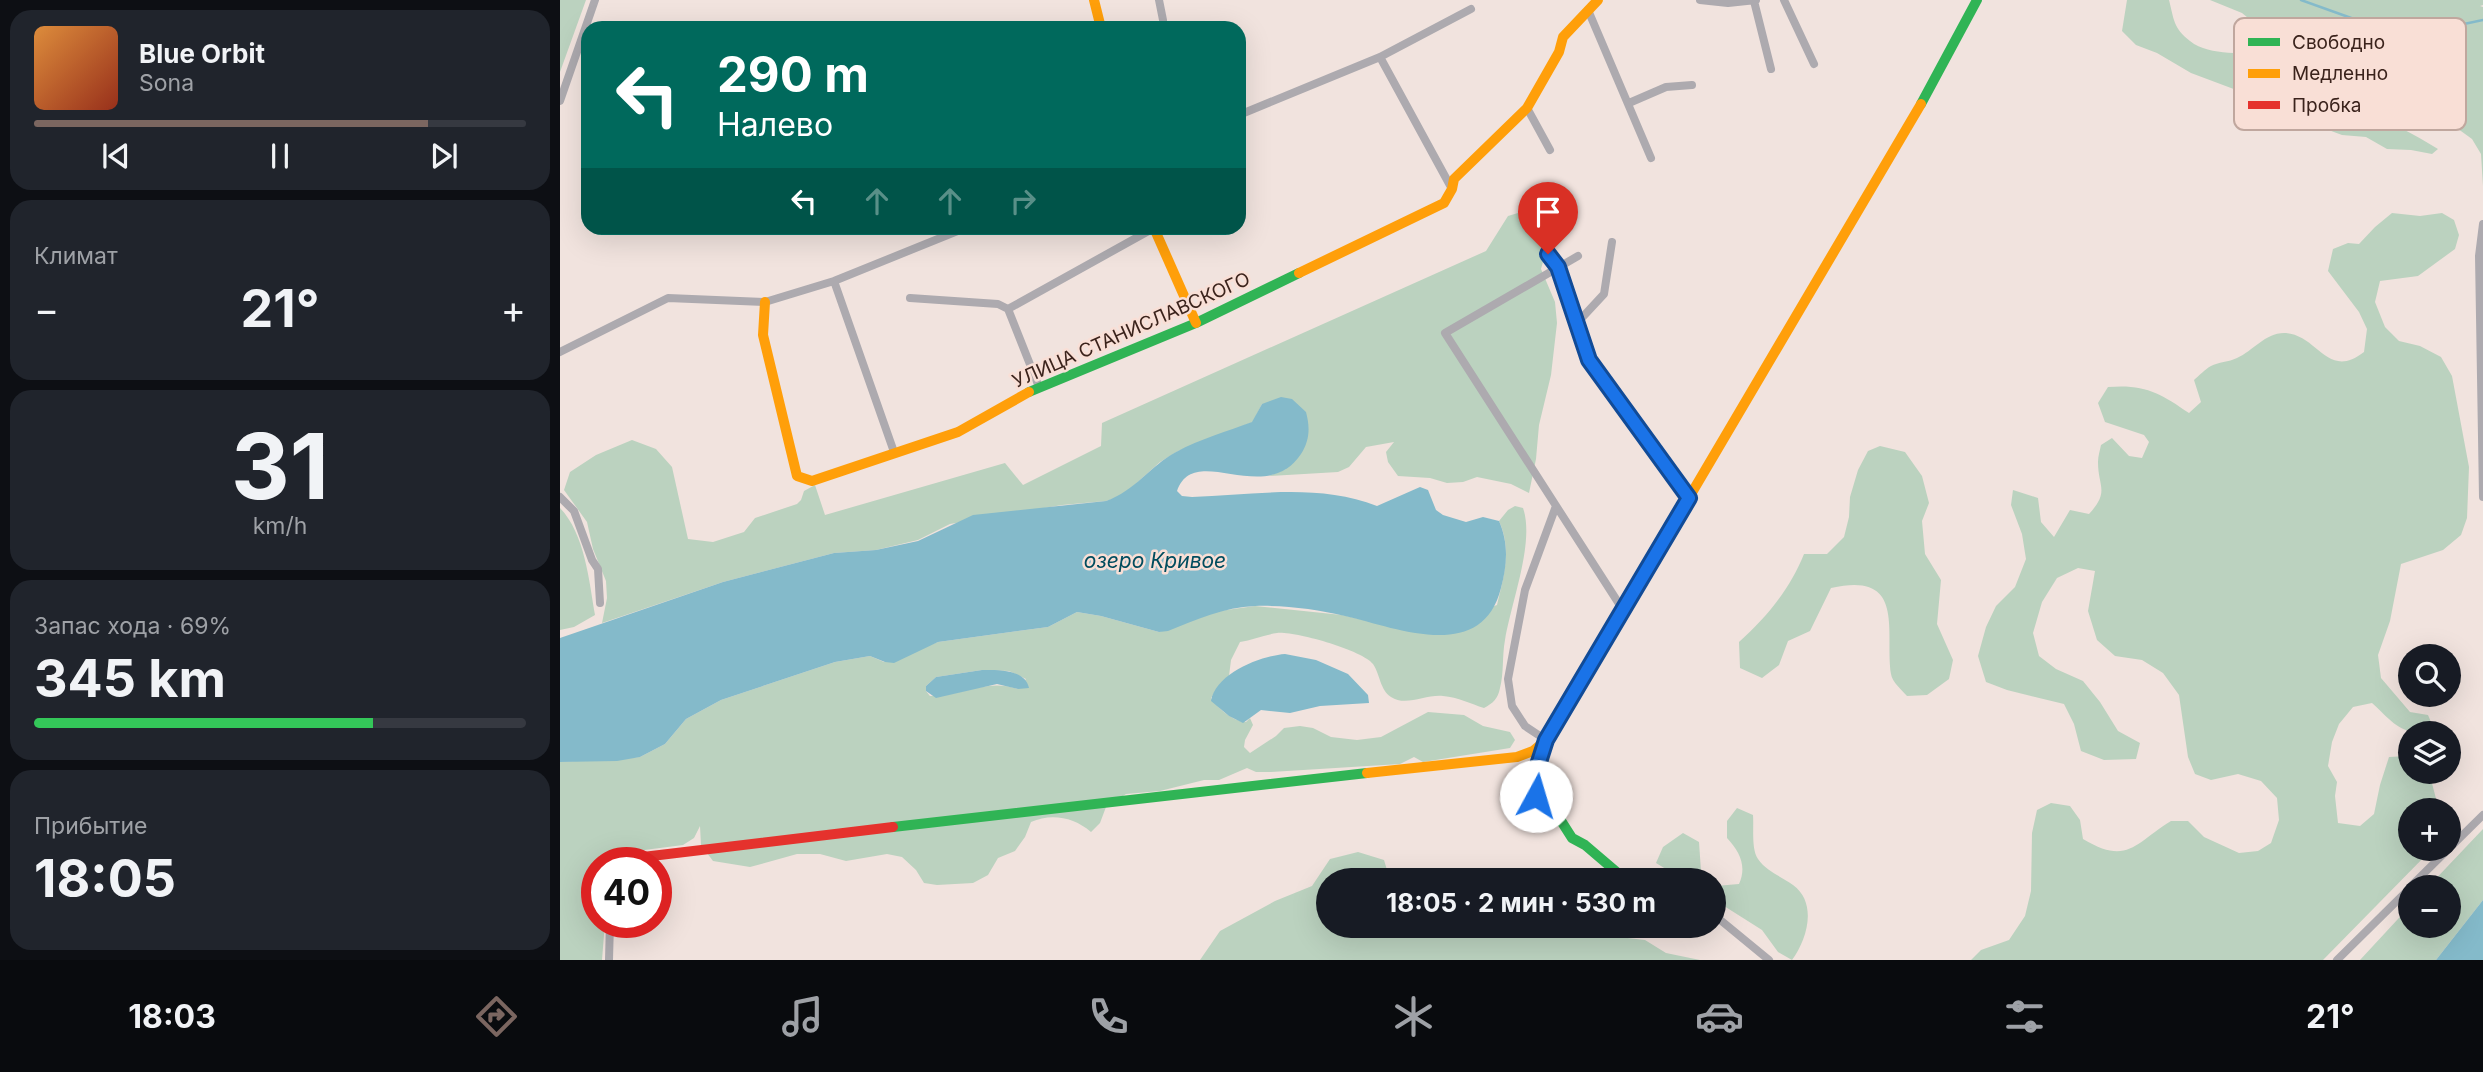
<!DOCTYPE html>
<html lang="ru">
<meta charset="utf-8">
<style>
body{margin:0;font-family:Inter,sans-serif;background:#20242c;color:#f1f3f6;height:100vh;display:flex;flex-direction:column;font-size:26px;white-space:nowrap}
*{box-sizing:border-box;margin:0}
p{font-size:23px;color:#9ea1a6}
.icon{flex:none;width:38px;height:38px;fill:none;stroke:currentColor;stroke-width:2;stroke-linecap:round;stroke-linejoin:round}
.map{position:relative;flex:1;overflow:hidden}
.sheet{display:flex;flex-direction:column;gap:10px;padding:10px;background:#0d0f14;width:560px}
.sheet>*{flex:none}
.guide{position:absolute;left:21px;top:21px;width:665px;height:214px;border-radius:21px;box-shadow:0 7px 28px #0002;background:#00695c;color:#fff;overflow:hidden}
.tools{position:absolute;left:1838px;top:644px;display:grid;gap:14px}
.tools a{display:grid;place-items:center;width:63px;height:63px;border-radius:50%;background:#171b24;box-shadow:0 7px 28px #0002;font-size:35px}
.speed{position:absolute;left:21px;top:847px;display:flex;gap:14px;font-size:35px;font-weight:700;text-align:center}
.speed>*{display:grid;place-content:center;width:91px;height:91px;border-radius:50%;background:#171b24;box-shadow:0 7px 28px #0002;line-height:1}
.speed .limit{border:10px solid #d22;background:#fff;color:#111}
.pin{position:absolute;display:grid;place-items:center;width:60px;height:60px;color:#fff;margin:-72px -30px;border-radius:50% 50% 50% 0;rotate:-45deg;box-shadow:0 0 7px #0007}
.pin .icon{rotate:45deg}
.me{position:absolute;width:77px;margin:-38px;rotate:6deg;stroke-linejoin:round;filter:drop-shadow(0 0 5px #0008)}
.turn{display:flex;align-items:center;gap:24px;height:147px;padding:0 21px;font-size:32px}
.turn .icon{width:91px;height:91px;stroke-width:2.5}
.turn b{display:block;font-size:49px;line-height:60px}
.lanes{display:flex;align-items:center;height:66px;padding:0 21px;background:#0003;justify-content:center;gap:35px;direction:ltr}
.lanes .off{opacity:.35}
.big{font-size:52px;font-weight:700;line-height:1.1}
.sheet .widget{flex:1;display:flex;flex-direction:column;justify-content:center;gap:10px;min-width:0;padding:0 24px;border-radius:21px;background:#20242c}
.sheet .dial{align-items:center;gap:0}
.dial b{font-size:91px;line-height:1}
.song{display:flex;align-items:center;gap:21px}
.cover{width:84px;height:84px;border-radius:10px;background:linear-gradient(135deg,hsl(30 70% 55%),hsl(10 70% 35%))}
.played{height:7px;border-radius:4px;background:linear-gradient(90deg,#7b6660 80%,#363941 80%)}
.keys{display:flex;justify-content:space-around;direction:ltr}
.heat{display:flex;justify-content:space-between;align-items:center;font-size:38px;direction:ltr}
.charge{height:10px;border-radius:5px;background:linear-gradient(90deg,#34c759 69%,#363941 0)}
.trip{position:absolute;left:756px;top:868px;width:410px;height:70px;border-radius:35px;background:#171b24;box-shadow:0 7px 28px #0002;font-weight:700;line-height:70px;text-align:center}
.tab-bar{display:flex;height:112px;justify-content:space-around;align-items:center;background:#090b0e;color:#9ea1a6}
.tab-bar .icon{width:49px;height:49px}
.tab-bar .active{color:#7b6660}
.tab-bar b{font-size:32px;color:#f1f3f6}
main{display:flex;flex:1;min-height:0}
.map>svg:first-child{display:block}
.green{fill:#bbd2bf;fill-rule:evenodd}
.water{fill:#84baca}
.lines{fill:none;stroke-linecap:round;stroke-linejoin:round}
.stream{stroke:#84baca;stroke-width:2.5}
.street{stroke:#adaaaf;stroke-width:8}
.fast{stroke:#30b455;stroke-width:10}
.slow{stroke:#ff9f0a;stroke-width:10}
.jam{stroke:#e5322d;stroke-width:10}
.route-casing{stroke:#114b97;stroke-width:18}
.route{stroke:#1a73e8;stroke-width:12}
.labels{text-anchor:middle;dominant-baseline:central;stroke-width:5;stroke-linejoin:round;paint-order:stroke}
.street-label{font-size:19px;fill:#3b231c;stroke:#f9dfd6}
.water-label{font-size:21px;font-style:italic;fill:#004c5e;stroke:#f9dfd6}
.key{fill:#f9dfd6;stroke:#c0a79e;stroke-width:2}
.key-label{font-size:19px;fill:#3b231c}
</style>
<main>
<section class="sheet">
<div class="widget">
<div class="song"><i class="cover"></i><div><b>Blue Orbit</b><p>Sona</p></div></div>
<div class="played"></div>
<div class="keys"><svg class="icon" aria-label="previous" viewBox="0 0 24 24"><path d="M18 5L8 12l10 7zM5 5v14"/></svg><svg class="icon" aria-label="pause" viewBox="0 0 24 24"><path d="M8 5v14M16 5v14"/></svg><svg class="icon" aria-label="next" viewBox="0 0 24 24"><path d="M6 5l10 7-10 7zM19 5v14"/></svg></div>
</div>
<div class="widget"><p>Климат</p>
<div class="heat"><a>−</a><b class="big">21°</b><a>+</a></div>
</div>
<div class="widget dial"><b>31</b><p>km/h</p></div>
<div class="widget"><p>Запас хода · 69%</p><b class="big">345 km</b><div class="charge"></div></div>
<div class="widget"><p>Прибытие</p><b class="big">18:05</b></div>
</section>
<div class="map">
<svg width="1923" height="960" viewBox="0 0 1923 960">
<rect width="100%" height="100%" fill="#f1e3de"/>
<path class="green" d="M0,0H26L0,72Z
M1567,0H1609C1614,19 1613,28 1630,41C1651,58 1685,49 1708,59C1734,70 1749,94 1774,105C1782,109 1792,108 1800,111C1827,120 1854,134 1878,149L1872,154L1851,150L1827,149L1806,137L1782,135L1747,122L1731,106L1703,100L1631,73L1597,53L1576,45L1562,31Z
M1650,0H1923V5L1920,6L1923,7V186L1921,154L1912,139L1894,126L1821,88L1781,70L1760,52L1724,35L1699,27L1682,13Z
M958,213L987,248L981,269L995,302L997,323L991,375L979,425L976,459L969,493L951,484L917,477L903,482L887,483L870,478L838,476L828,462L826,452L834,442L806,447L789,467L778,472L709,476L726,469L702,404L693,422L618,451L600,462L562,496L546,501L502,505L390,524L358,540L316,550L274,553L163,582L42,623L47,598L46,581L33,549L27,522L4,490L10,472L36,455L72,440L96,449L112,467L128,539L153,542L184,532L195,518L237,504L241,500L244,491L255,485L265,515L445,463L463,485L541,446L542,423L926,251L948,216Z
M1832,213L1860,216L1882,213L1894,220L1899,235L1895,249L1858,276L1820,281L1815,302L1825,327L1839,341L1860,346L1881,357L1892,376L1909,467L1907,518L1901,535L1883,550L1841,564L1830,621L1818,655L1821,678L1850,712L1868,715L1874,729C1843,739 1833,722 1812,703L1793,707L1779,724L1772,742L1768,766L1777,782L1775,796L1778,823L1800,826L1814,814L1820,785L1829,757L1848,756L1850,772H1869L1879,810H1850V849H1870V851L1763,960H1411L1421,950L1449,940L1465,916L1471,891L1472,833L1477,810L1491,803L1510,806L1520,820L1523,839C1568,866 1575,843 1611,821H1628L1644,837L1679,853L1698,851L1711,843L1719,820L1717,798L1701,781L1678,774L1651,780L1635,774L1628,757L1619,695L1603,673L1582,660L1555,656L1537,640L1528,611L1535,571L1518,568L1497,578L1482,602L1473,633L1479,656L1496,669L1523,681L1540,702L1558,731L1580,743L1576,759L1544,760L1521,751L1514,724L1504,704L1447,690L1426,682L1418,656L1426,627L1436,606L1455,587L1466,559L1462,534L1451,505L1453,490L1478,498L1481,522L1494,537L1510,510L1529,514C1550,491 1538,487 1538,462C1538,456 1540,450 1541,445L1552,438L1569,456L1582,458L1589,442L1584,435L1545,422L1538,403L1548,387C1585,384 1600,393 1629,413L1641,402L1634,380C1639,376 1645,369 1651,366C1658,362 1669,362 1677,358C1693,351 1705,333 1724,333C1758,334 1767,381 1804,352L1807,329L1799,312L1768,271L1773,249L1788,243L1799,244L1815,227Z
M1320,446L1345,452L1362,476L1369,503L1362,521L1365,554L1381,580L1377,624L1393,660L1389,679L1367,695L1347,696C1342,690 1332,682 1331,674C1325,630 1346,571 1271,588L1250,631L1228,641L1219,665L1202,678L1180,668L1179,642C1207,617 1230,589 1244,554H1267L1284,537L1289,517L1290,497L1298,470L1308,451Z
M955,506L963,508C975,542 951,603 945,640C942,656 944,673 940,688C938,699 933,703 924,708C911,704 898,697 883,696C866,694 846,707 831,697C820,690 820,674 813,664C802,650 734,631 717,633C704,635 692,640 680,642L671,660L669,676L660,684L651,698C659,709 672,721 686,722L690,718L693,725L685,740L684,747L690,753L716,736L724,728L740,726L753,728L771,737L797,740L821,737L868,712L904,715L923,726L950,732L955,740L950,748L863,762L854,757L840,764L711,772H696L687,768L659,780H644L600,791L566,794L546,807L540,823L531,832C514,817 491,813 471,822L465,837L455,851L438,858L428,875L413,883L377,885L364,883L356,870L342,857L327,854L286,861L260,854H237L190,867L153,861L141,845L140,826L134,838L123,845L69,852L55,863H37V922H45L42,960H0V762L80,757L105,744L126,719L161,700L275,662L310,656L324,662L378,642L488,627L517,612L541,616L599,632L659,611L695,606L782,615L861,633L937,605C944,576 952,549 939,521L948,510ZM422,670L449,671L466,679L458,689C426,678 403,696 370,696L366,691V686L376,677Z
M0,508C25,534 29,581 35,615L14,627L0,630Z
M1177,808L1193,815C1194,827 1191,849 1198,859C1207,872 1221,876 1233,885C1258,903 1247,940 1232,960L1218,952L1202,930L1153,899V884L1156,886L1179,884C1187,866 1180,852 1167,838V821Z
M1923,829V900L1876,960H1800L1850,906V926H1888V887H1868Z
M1123,833L1139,842L1141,871L1150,880H1124L1096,863L1103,847Z
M798,852L824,860L830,880H768V926H910L917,930L939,926H1027L1031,930L1050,936L1085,940L1106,953L1140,960H640L660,931L715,901L752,886L770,859Z"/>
<path class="water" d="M721,397L732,399L746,412C750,427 750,440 741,454C705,508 634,441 617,491L622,496L632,497C694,495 758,483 817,506L860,487L868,490L876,510L883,515L906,522L923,517L939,521C949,544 947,565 941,588C922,664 837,628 785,616C757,609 723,605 695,606C664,607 636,620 608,631L599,632L541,616L517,612L488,627L378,642L334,663L325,662L310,656L275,662L161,700L126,719L105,744L80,757L57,761L0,762V638L163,582L274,553L316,550L358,541L413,515L546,501C575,491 590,466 616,452C640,439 668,431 692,422L702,404Z
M725,654L756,660L788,674L808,695L809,703L760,706L730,713L701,710L683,723L669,716L651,701C656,673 701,656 725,654Z
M422,670C438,670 465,669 469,688L458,689L437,684L376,698L366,691V686L376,677Z
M1923,900V960H1876Z"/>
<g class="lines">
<path class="stream" d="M1741,0L1794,19L1826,34L1874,35L1904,24L1923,20"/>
<path class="street" d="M599,0L603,20
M1140,0L1168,3L1196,0
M1224,0L1254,64
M1194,1L1211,69
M1028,10L1091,158
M820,57L892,189
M0,101L35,0
M1069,103L1106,87L1132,85
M967,108L990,150
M679,115L820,57L911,9
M1923,224L1919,256L1923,497
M1052,242L1044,294L1018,322L1029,361L1129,498
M988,254L998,265L1018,322
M1018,256L885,333L1063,610
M274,281L334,452
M350,298L438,304L448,309
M0,352L108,298L205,302L274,281L405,228
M479,387L448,309L594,228
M0,497L14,511L32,560L38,569L40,603
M986,740L965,726L952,706L948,679L965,590L996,506
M1850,887L1923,815
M1153,914L1209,960
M49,960L50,922
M1777,960L1850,888"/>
<path class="fast" d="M1361,104L1417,0
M469,392L636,323L739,273
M333,827L807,773
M1066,880L1025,845L1012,838L998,816L976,796L978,765L986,740L1104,540"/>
<path class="slow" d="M534,0L541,28
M594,228L636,323
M739,273L884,203L892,189L894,179L967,108L999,52L1003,37L1038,0
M205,302L203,335L237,476L252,481L398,432L469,392
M1104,540L1361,104
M807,773L957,757L973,751L986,740"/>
<path class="jam" d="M67,863L83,857L333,827"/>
</g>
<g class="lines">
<defs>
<path id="route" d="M976,796L978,765L986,740L1129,498L1029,360L998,267L988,254"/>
</defs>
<use href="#route" class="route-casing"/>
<use href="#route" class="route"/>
</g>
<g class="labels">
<g class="street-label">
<text transform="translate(571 330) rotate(-24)">УЛИЦА СТАНИСЛАВСКОГО</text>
</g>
<g class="water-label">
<text x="595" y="560">озеро Кривое</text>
</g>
</g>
<rect x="1674" y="18" width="232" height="112" rx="10" class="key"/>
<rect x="1688" y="38" width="32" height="8" fill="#30b455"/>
<rect x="1688" y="69" width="32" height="9" fill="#ff9f0a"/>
<rect x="1688" y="101" width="32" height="8" fill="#e5322d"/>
<g class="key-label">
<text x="1732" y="49">Свободно</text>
<text x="1732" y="80">Медленно</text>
<text x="1732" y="112">Пробка</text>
</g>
</svg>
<div class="tools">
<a><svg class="icon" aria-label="search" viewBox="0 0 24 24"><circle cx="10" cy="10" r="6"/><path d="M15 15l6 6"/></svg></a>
<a><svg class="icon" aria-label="layers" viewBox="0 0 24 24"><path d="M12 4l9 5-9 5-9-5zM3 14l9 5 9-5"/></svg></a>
<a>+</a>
<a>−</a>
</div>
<div class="speed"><div class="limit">40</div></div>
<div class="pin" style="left:988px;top:254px;background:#d93025"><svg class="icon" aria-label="arrive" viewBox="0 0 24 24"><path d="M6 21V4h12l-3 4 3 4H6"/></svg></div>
<svg class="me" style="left:976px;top:796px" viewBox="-20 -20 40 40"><circle r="19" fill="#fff"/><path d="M0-13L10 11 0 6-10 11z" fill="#1a73e8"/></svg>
<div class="trip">18:05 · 2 мин · 530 m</div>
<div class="guide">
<div class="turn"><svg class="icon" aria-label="left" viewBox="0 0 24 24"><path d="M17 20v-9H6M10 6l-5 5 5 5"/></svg><div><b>290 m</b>Налево</div></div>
<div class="lanes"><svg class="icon" aria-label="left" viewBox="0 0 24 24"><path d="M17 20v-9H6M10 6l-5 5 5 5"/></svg><svg class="icon off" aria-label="ahead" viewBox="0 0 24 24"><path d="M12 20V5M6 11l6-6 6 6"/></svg><svg class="icon off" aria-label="ahead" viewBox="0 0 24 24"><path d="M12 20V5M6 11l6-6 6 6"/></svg><svg class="icon off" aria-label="right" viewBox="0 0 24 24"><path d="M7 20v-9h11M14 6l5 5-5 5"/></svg></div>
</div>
</div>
</main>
<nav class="tab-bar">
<b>18:03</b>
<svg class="icon active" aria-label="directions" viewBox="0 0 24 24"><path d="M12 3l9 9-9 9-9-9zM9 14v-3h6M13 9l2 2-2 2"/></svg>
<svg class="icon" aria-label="music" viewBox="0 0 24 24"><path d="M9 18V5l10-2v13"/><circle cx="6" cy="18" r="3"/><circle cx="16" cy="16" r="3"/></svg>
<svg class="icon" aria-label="phone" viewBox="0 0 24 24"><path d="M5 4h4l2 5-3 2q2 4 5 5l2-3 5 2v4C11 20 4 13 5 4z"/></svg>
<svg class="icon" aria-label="climate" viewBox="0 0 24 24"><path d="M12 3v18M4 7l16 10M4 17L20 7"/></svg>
<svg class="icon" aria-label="car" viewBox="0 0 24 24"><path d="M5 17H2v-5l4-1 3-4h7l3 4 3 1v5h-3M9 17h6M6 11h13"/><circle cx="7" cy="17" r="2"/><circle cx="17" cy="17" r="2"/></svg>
<svg class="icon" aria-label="filters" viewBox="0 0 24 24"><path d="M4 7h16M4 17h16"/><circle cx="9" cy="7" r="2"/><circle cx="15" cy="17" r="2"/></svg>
<b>21°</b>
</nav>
